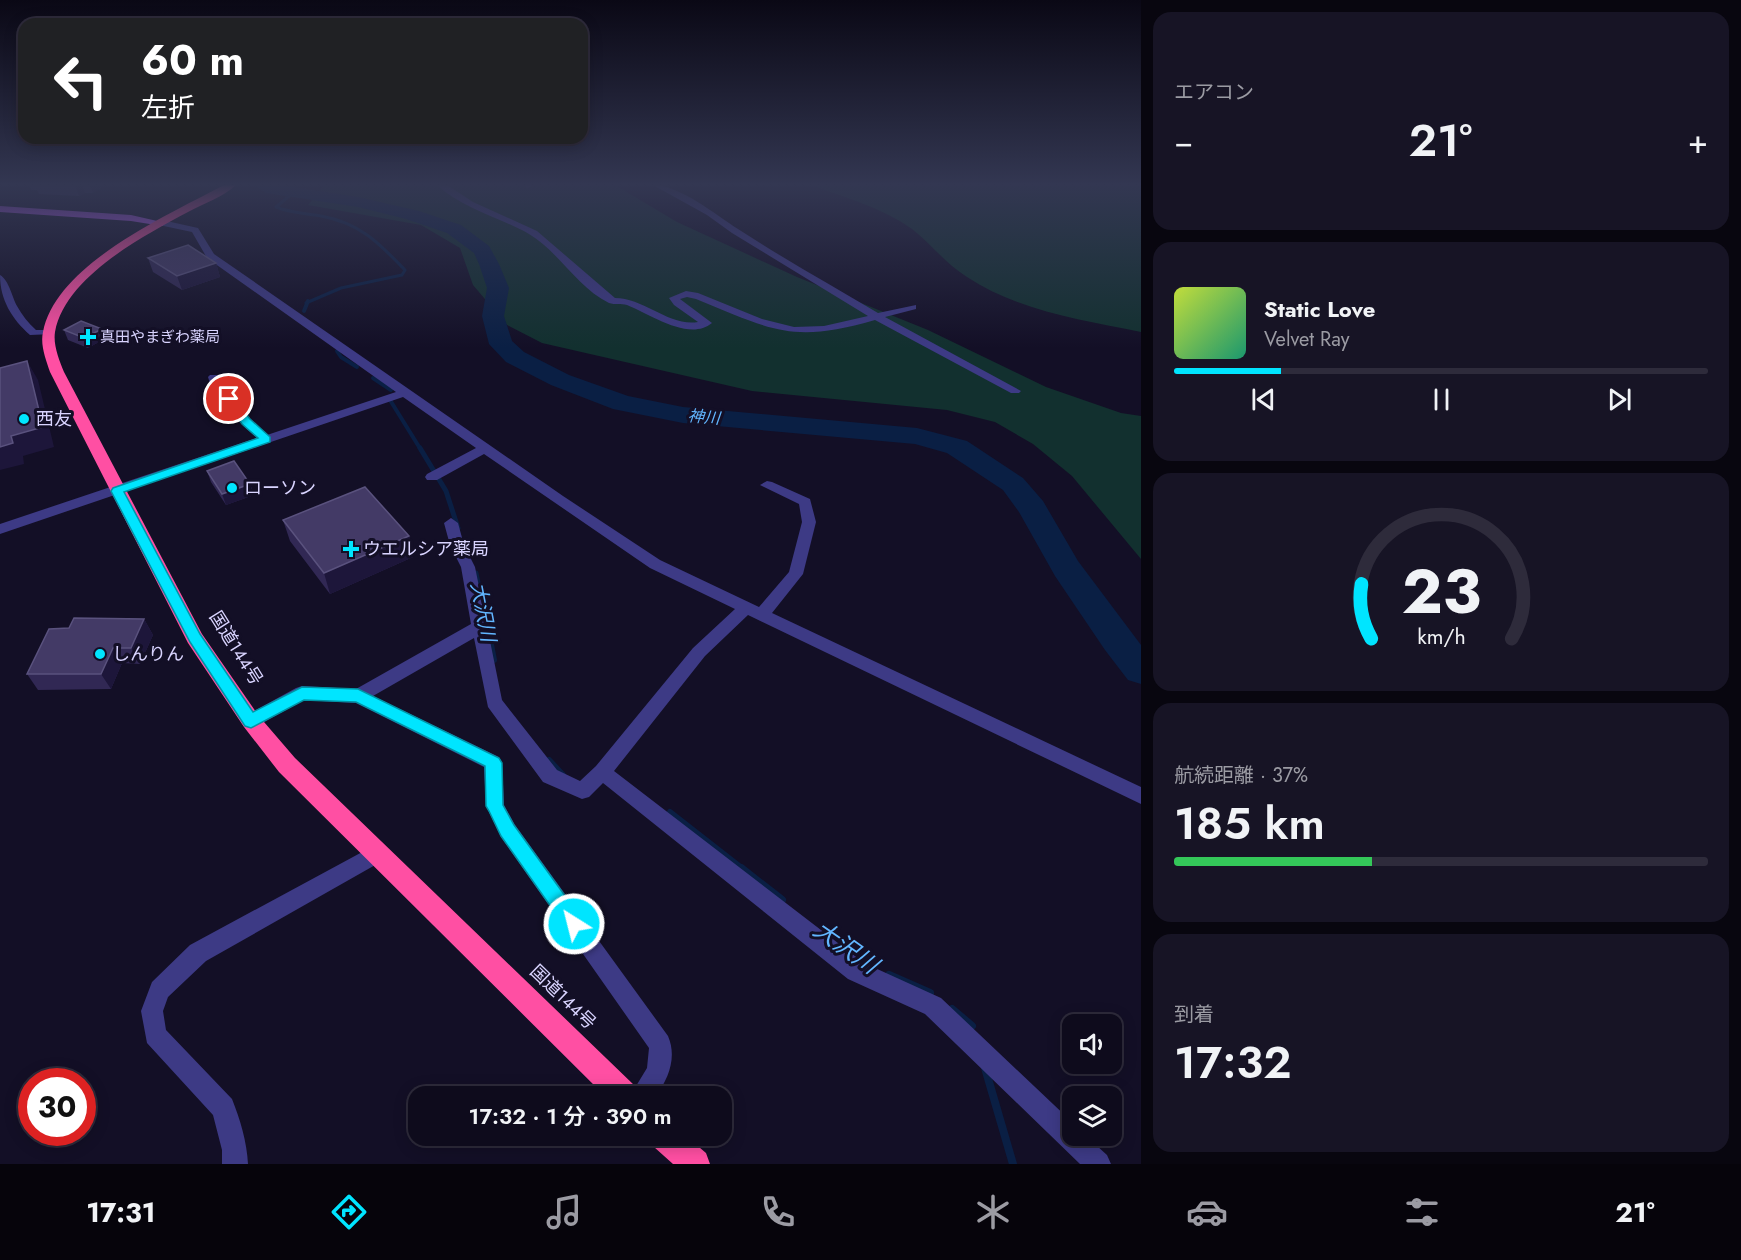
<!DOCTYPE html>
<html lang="ja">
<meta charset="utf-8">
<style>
body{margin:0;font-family:Jost,"Noto Sans JP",sans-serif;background:#171425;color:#f1f3f6;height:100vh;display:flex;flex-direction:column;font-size:22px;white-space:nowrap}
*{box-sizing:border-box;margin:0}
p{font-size:20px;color:#9b9ba3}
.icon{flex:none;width:33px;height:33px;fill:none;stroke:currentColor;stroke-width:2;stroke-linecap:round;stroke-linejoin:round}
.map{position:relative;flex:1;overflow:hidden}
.panel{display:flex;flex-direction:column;gap:12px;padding:12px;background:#08060f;width:600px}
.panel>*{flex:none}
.banner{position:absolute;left:18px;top:18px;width:570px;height:126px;border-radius:18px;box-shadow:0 3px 15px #0003,0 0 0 2px #2e2b3b;background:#202124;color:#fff;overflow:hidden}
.tools{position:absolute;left:1062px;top:1014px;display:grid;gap:12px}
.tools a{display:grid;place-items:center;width:60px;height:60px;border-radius:12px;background:#0e0b1c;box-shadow:0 3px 15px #0003,0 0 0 2px #2e2b3b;font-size:30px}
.speed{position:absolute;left:18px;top:1068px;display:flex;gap:12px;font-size:30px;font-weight:700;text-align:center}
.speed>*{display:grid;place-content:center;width:78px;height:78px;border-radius:50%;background:#0e0b1c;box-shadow:0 3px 15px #0003,0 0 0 2px #2e2b3b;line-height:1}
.speed .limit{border:9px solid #d22;background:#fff;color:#111}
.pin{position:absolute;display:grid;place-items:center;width:51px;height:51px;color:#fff;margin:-26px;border:3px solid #fff;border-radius:50%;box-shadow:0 2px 6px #0007}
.me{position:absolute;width:66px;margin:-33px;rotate:324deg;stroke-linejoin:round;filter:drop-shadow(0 0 4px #0008)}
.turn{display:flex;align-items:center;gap:21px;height:126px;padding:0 24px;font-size:27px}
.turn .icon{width:78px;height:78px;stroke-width:2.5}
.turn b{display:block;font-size:42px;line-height:51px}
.big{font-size:45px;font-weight:600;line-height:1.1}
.panel .card{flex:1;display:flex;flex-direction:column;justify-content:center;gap:9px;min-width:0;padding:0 21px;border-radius:18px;background:#171425}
.panel .dial{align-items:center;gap:0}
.dial svg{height:156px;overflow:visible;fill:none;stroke:#2e2b3b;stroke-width:7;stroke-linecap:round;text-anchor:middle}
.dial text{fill:#f1f3f6;stroke:none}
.song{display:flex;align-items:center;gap:18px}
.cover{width:72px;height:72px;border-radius:9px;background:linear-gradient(135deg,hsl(70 70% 55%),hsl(160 70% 35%))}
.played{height:6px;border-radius:3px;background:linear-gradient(90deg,#00e5ff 20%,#2e2b3b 20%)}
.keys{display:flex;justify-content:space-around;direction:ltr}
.heat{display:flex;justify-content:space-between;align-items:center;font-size:33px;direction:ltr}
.charge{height:9px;border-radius:4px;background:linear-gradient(90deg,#34c759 37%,#2e2b3b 0)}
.trip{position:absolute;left:408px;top:1086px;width:324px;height:60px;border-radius:18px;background:#0e0b1c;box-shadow:0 3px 15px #0003,0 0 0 2px #2e2b3b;font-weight:600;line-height:60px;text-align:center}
.tab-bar{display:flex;height:96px;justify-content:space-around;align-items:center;background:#06040b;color:#9b9ba3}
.tab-bar .icon{width:42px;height:42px}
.tab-bar .active{color:#00e5ff}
.tab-bar b{font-size:27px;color:#f1f3f6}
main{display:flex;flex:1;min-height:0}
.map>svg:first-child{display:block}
.green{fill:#12302f}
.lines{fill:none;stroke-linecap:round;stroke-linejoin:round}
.stream-far4{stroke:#0a1f44;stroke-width:3}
.stream-far3{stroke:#0a1f44;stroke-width:4}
.stream-far2{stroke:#0a1f44;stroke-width:5}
.stream-far1{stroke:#0a1f44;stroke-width:6}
.stream{stroke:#0a1f44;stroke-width:8}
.river{fill:#0a1f44;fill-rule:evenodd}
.minor{fill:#3d3a85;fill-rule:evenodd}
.major{fill:#c25bff;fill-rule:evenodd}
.highway{fill:#ff4fa3;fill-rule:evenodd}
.wall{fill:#312854}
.shaded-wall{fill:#1d163a}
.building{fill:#433a66;stroke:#5a527e;stroke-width:1.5}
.route{fill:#00e5ff;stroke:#0095a6;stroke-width:1.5}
.poi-dot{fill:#00e5ff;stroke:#130f26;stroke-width:2}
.labels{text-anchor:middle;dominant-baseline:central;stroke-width:6;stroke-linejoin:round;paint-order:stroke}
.far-poi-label{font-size:15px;fill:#d9d4ff;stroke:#130f26;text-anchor:start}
.far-water-label{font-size:16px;font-style:italic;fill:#62b6ff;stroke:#130f26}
.poi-label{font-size:18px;fill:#d9d4ff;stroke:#130f26;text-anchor:start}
.street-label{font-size:18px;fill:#d9d4ff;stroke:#130f26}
.water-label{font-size:20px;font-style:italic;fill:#62b6ff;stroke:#130f26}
.near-water-label{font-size:24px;font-style:italic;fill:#62b6ff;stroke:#130f26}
</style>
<main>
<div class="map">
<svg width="1141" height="1164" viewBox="0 0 1141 1164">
<rect width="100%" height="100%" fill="#130f26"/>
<path class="green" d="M325,185H615L677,222L797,277L928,330L1046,387L1121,413L1141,416V559L1072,476L1033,444L995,422L947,410L752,391L542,343L507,325L473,285L460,248L421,225L308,205Z
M811,185H1141V332C1081,320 1019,311 967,277C946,264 931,244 912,229C883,208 844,197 811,185Z"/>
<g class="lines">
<path class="stream-far4" d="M294,192L276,207C290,213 306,213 321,216C360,223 379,243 405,270L402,275L341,288L306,303"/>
<path class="stream-far3" d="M304,311L308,301
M337,351L341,357L357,367
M373,378L391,390
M390,400L421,450"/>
<path class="stream-far2" d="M420,448L446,491L458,528
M476,573L489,635"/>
<path class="stream-far1" d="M489,634L494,660
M549,760L563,775
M670,812L743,869"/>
<path class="stream" d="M741,868L782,900
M889,975L930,993
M952,1009L972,1026
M985,1068L1013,1164"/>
<path class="river" d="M254,185H281L358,197L419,211L461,225L489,246L499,264L509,288L504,316L512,341L524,352L569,375L628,396L683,407L917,428L967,441L1023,478L1043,501L1078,561L1141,645V684L1128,680L1105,650L1055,576L1019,512L1003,490L947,453L915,444L683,423L613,409L551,385L506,362L489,344L482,316L487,288L479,264L474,253L447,233L406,219L358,207L266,193Z"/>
<path class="minor" d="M437,185H447L473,202L537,231L615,298C644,298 670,327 698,322L674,305L669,298L686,291L698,293L762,319L794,327L824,326L868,316L732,233L707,215L653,185C680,185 716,215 738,229C784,259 831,285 878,313L916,305V309L885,317L1021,391L1019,393H1011L875,320C792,344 772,330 696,299L687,297L680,299L712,323C689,342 650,314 627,305C621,303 615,305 609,303C578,288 559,252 529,234C499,217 463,209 437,185Z
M524,185H535L527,188Z
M162,220L198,228L214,254L563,496L660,560L759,607L789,572L802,522L799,504L760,485L767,481L772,482L810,499L816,522L803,574L772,613L1141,787V804L748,615L705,656L614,771L864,963L941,998L1072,1122V1136H1086L1107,1155L1111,1164H1080L925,1014L848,979L603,783L589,797L582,799L543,782L488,707L474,638L373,696L499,757L502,763L504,805L515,825L668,1036C677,1057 669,1078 656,1096H630L647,1068L649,1048L501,837L486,806L484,767L356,703L304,700L257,726L251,728L245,726L242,721L245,716L296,688L302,686L356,689L471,624L461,567L450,545L444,523L451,518L458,523L464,545L475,567L502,700L557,770L580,781L596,766L693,648L735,609L650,568L484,454L437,480H427L425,477L427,474L476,448L403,397L0,534V524L257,438C241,424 213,397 208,377L210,375H218C230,398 248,417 267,435L396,392L207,258L192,232L159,225V221Z
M0,275C9,280 12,297 17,306C22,315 28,323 36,330H53V334L30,335C12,319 0,300 0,275Z
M377,844L384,846L387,853L384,860L206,961L168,997L163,1011L166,1030L232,1099C240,1119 247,1142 248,1164H222V1150L213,1115L147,1043L141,1011L152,982L190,945Z"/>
<path class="major" d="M0,206L131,215L166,223L162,226L131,221L0,212Z"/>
<path class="highway" d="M224,185H236C223,197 203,204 188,212C143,236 65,277 55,332C53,345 59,360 64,372L202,634L258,715L295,758L635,1086L639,1096H605L279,772L244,727L188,643L50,372C46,360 40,345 43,332C56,264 168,215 224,185Z
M650,1136H686L706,1153L710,1164H673L654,1147Z"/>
</g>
<path class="wall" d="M29,185H105L93,193H85L79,196L39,194L37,190H31Z
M148,258L216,263L220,277L182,290L153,272Z
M102,329L106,338L88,348L68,340L64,330Z
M207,471L250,484L254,495L226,505L211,482Z
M283,520L409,536L413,557L330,594L290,541Z
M144,619L153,635L140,664L122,663L111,689L38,690L27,674L69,628Z"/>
<path class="shaded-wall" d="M75,185H82L85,193L79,196Z
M90,185H105L93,193Z
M216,263L220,277L182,290L177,276Z
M102,329L106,338L88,348L84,338Z
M27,361L38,380L54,447L23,456L24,464L0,470V447L11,436Z
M250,484L254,495L226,505L222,494Z
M409,536L413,557L330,594L324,573Z
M144,619L153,635L140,664L131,648Z
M113,648L122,663L111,689L101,674Z"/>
<path class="building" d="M188,245L216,263L177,276L148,258Z
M81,321L102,329L84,338L64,330Z
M27,361L43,427L11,436L13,443L0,447V368Z
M234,461L250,484L222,494L207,471Z
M365,487L409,536L324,573L283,520Z
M74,618L144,619L131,648H113L101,674H27L49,629L69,628Z"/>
<linearGradient id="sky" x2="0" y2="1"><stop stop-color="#0a0815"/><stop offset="0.53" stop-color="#333752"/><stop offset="1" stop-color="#333752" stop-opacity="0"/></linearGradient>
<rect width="1141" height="348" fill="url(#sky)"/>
<path class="route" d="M229,396L233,397L250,419L270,437V442L124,492L200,634L253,712L302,687L358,689L499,758L502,763L503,805L514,825L581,918L584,924L581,931L574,934L568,931L501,836L489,811L486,806L485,766L356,702L304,700L251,728L245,726L190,642L111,491L113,488L258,438L242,424L224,399Z"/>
<g class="poi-dot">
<path d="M85 328h6v6h6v6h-6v6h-6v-6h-6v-6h6z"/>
<circle cx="24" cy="419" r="6"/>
<circle cx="232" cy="488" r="6"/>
<path d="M348 540h6v6h6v6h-6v6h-6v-6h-6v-6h6z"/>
<circle cx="100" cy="654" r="6"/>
</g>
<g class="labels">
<g class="far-poi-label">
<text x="100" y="337">真田やまぎわ薬局</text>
</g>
<g class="far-water-label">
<text transform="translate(704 417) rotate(5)">神川</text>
</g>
<g class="poi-label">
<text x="36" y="419">西友</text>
<text x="244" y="488">ローソン</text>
<text x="363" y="549">ウエルシア薬局</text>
<text x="112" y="654">しんりん</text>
</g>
<g class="street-label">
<text transform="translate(236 648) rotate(58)">国道144号</text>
<text transform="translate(563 997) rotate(44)">国道144号</text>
</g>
<g class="water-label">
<text transform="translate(483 612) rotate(79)">大沢川</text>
</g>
<g class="near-water-label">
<text transform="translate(846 947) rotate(35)">大沢川</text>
</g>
</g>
</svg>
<div class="tools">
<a><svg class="icon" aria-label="sound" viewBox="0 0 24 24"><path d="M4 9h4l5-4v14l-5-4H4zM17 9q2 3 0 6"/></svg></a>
<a><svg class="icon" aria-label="layers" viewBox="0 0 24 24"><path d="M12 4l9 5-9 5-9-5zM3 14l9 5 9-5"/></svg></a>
</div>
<div class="speed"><div class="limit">30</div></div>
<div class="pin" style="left:229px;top:399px;background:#d93025"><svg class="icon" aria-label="arrive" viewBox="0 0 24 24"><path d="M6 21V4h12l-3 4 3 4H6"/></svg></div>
<svg class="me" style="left:574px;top:924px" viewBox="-20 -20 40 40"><circle r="17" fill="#00e5ff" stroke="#fff" stroke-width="3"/><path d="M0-11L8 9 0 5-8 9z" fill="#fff"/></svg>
<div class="trip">17:32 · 1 分 · 390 m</div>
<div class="banner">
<div class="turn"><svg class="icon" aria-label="left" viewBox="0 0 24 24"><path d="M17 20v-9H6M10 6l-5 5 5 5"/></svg><div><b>60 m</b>左折</div></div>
</div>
</div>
<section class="panel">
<div class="card"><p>エアコン</p>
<div class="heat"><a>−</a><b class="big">21°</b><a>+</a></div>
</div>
<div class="card">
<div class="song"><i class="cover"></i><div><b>Static Love</b><p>Velvet Ray</p></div></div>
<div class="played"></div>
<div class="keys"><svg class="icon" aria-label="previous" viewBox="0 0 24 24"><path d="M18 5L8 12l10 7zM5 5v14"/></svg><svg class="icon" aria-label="pause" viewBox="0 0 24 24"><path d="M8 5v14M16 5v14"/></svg><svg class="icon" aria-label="next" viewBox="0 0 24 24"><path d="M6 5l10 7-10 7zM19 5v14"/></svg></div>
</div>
<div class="card dial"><svg viewBox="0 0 100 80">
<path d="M14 69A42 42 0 1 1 86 69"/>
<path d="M14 69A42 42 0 0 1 9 41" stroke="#00e5ff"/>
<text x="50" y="56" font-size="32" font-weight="700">23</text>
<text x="50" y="72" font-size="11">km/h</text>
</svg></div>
<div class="card"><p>航続距離 · 37%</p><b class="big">185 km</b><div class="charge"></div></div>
<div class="card"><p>到着</p><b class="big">17:32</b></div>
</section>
</main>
<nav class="tab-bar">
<b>17:31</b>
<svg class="icon active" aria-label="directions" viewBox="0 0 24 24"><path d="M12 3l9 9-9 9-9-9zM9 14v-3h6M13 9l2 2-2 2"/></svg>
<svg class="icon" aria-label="music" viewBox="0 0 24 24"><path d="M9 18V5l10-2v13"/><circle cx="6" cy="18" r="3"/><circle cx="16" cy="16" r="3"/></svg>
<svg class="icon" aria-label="phone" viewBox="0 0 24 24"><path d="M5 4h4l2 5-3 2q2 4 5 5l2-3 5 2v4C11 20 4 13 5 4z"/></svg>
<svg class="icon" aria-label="climate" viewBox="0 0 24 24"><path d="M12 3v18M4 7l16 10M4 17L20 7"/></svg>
<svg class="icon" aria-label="car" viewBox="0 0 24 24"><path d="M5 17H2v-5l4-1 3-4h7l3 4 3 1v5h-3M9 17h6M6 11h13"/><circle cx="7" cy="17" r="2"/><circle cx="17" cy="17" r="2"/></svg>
<svg class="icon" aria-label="filters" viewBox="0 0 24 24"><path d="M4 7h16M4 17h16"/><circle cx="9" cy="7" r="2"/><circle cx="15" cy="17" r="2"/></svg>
<b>21°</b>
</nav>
